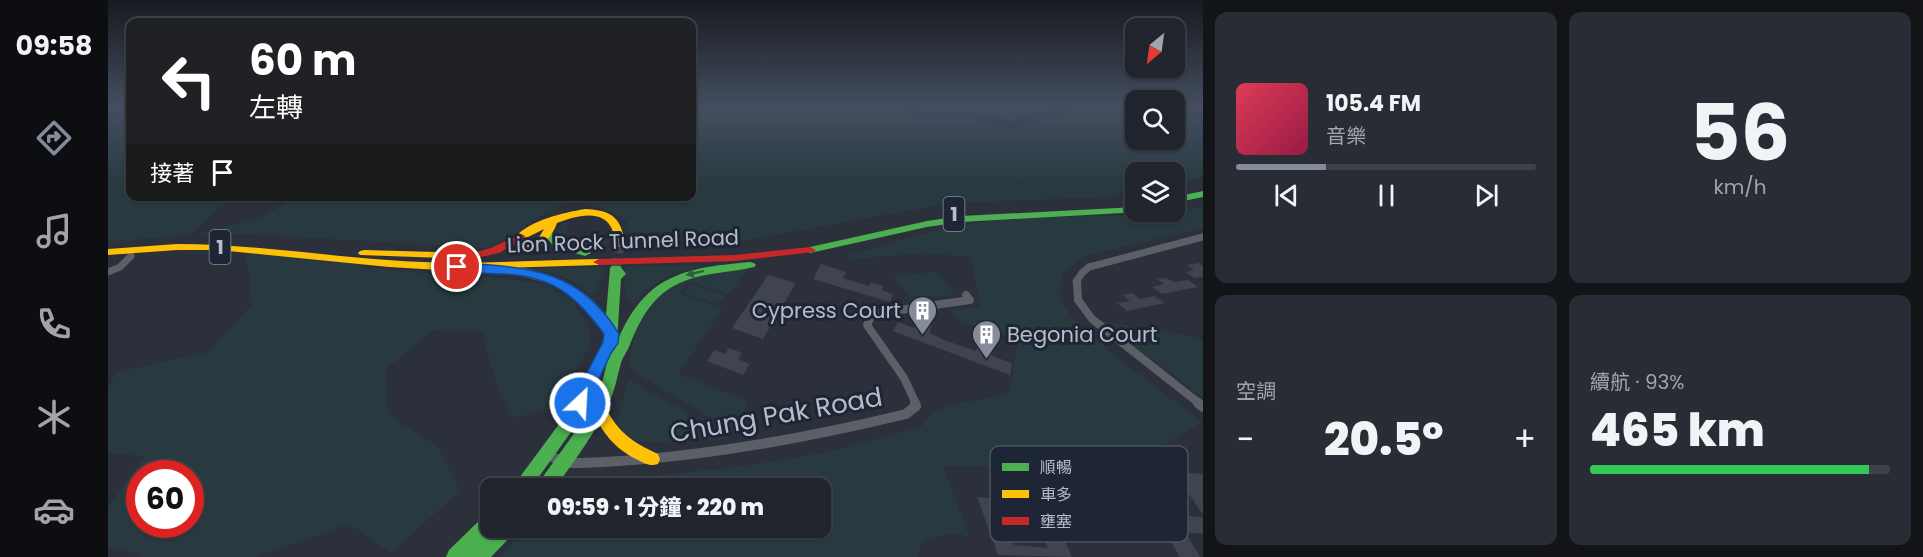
<!DOCTYPE html>
<html lang="zh-TW">
<meta charset="utf-8">
<style>
body{margin:0;font-family:Poppins,"Noto Sans TC",sans-serif;background:#282c34;color:#f1f3f6;height:100vh;display:flex;flex-direction:column;font-size:22px;white-space:nowrap}
*{box-sizing:border-box;margin:0}
p{font-size:20px;color:#a2a4a9}
.icon{flex:none;width:33px;height:33px;fill:none;stroke:currentColor;stroke-width:2;stroke-linecap:round;stroke-linejoin:round}
.map{position:relative;flex:1;overflow:hidden}
.drawer{display:flex;flex-direction:column;gap:12px;padding:12px;background:#121418;width:720px}
.drawer>*{flex:none}
.top-card{position:absolute;left:18px;top:18px;width:570px;height:183px;border-radius:12px;box-shadow:0 2px 4px #0004,0 0 0 2px #3d4148;background:#202124;color:#fff;overflow:hidden}
.needle{width:39px;rotate:209deg}
.fabs{position:absolute;left:1017px;top:18px;display:grid;gap:12px}
.fabs a{display:grid;place-items:center;width:60px;height:60px;border-radius:12px;background:#20242c;box-shadow:0 2px 4px #0004,0 0 0 2px #3d4148;font-size:30px}
.speed{position:absolute;left:18px;top:460px;display:flex;gap:12px;font-size:30px;font-weight:700;text-align:center}
.speed>*{display:grid;place-content:center;width:78px;height:78px;border-radius:50%;background:#20242c;box-shadow:0 2px 4px #0004,0 0 0 2px #3d4148;line-height:1}
.speed .limit{border:9px solid #d22;background:#fff;color:#111}
.pin{position:absolute;display:grid;place-items:center;width:51px;height:51px;color:#fff;margin:-26px;border:3px solid #fff;border-radius:50%;box-shadow:0 2px 6px #0007}
.me{position:absolute;width:66px;margin:-33px;rotate:25deg;stroke-linejoin:round;filter:drop-shadow(0 0 4px #0008)}
.turn{display:flex;align-items:center;gap:21px;height:126px;padding:0 24px;font-size:27px}
.turn .icon{width:78px;height:78px;stroke-width:2.5}
.turn b{display:block;font-size:42px;line-height:51px}
.then{display:flex;align-items:center;height:57px;padding:0 24px;background:#0003;gap:12px;font-size:22px}
.big{font-size:45px;font-weight:800;line-height:1.1}
.drawer .card{flex:1;display:flex;flex-direction:column;justify-content:center;gap:9px;min-width:0;padding:0 21px;border-radius:12px;background:#282c34}
.drawer .dial{align-items:center;gap:0}
.dial b{font-size:78px;line-height:1}
.song{display:flex;align-items:center;gap:18px}
.cover{width:72px;height:72px;border-radius:9px;background:linear-gradient(135deg,hsl(350 70% 55%),hsl(340 70% 35%))}
.played{height:6px;border-radius:3px;background:linear-gradient(90deg,#858b98 30%,#3d4148 30%)}
.keys{display:flex;justify-content:space-around;direction:ltr}
.heat{display:flex;justify-content:space-between;align-items:center;font-size:33px;direction:ltr}
.charge{height:9px;border-radius:4px;background:linear-gradient(90deg,#34c759 93%,#3d4148 0)}
.drawer .tiles{flex:1;display:grid;gap:12px;grid-template-columns:repeat(2,1fr)}
.trip{position:absolute;left:372px;top:478px;width:351px;height:60px;border-radius:12px;background:#20242c;box-shadow:0 2px 4px #0004,0 0 0 2px #3d4148;font-weight:800;line-height:60px;text-align:center}
main{display:flex;flex:1;min-height:0}
.dock{display:flex;flex-direction:column;width:108px;justify-content:space-around;align-items:center;background:#0d0e12;color:#a2a4a9}
.dock .icon{width:42px;height:42px}
.dock .active{color:#858b98}
.dock b{font-size:27px;color:#f1f3f6}
.map>svg:first-child{display:block}
.green{fill:#283a40;fill-rule:evenodd}
.lines{fill:none;stroke-linecap:round;stroke-linejoin:round}
.canal{stroke:#1a253e;stroke-width:7}
.building{fill:#40444e;fill-rule:evenodd}
.primary-tunnel{stroke:#404550;stroke-width:10;stroke-dasharray:10 5;stroke-linecap:butt}
.street-far2{stroke:#5b5f68;stroke-width:7}
.street-far1{stroke:#5b5f68;stroke-width:8}
.street{stroke:#5b5f68;stroke-width:10}
.fast{fill:#4caf50;fill-rule:evenodd}
.slow{fill:#ffc107;fill-rule:evenodd}
.jam{fill:#c62828;fill-rule:evenodd}
.oneway{fill:#305d40}
.route{fill:#1a73e8;stroke:#114b97;stroke-width:1.5}
.labels{text-anchor:middle;dominant-baseline:central;stroke-width:6;stroke-linejoin:round;paint-order:stroke}
.shield{fill:#1e2635;stroke:#888f9d;stroke-width:1.5}
.shield-label{font-size:20px;font-weight:bold;fill:#b6bcca}
.street-label{font-size:21px;fill:#b6bcca;stroke:#1e2635}
.poi-label{font-size:21px;fill:#b6bcca;stroke:#1e2635;text-anchor:end}
.near-street-label{font-size:26px;fill:#b6bcca;stroke:#1e2635}
.key{fill:#1e2635;stroke:#4c5362;stroke-width:1.5}
.key-label{font-size:16px;fill:#b6bcca}
</style>
<main>
<nav class="dock">
<b>09:58</b>
<svg class="icon active" aria-label="directions" viewBox="0 0 24 24"><path d="M12 3l9 9-9 9-9-9zM9 14v-3h6M13 9l2 2-2 2"/></svg>
<svg class="icon" aria-label="music" viewBox="0 0 24 24"><path d="M9 18V5l10-2v13"/><circle cx="6" cy="18" r="3"/><circle cx="16" cy="16" r="3"/></svg>
<svg class="icon" aria-label="phone" viewBox="0 0 24 24"><path d="M5 4h4l2 5-3 2q2 4 5 5l2-3 5 2v4C11 20 4 13 5 4z"/></svg>
<svg class="icon" aria-label="climate" viewBox="0 0 24 24"><path d="M12 3v18M4 7l16 10M4 17L20 7"/></svg>
<svg class="icon" aria-label="car" viewBox="0 0 24 24"><path d="M5 17H2v-5l4-1 3-4h7l3 4 3 1v5h-3M9 17h6M6 11h13"/><circle cx="7" cy="17" r="2"/><circle cx="17" cy="17" r="2"/></svg>
</nav>
<div class="map">
<svg width="1095" height="557" viewBox="0 0 1095 557">
<rect width="100%" height="100%" fill="#2b303a"/>
<path class="green" d="M584,106H769L819,117H858L915,131L934,119L975,113L993,106H1027L1028,140H1066L1067,113L1095,118V177L1067,183L1066,172H1028L1027,191L1002,197L843,203L634,241L601,243L590,231L520,233L518,220C450,177 435,225 380,248L135,234L89,235L149,219L190,197L584,196Z
M795,106H961L915,114L904,123L860,111H816Z
M22,114V196L128,197L106,212L83,235L0,242V121Z
M1095,206V228L977,256L954,273C953,280 950,293 953,300C964,329 1066,400 1095,422L1023,464L835,467L862,537C843,532 832,534 814,542L809,557H391L419,528H712V489H459L466,485L635,466L715,453L813,427L826,411L852,403L896,395L901,392L910,340L850,321L842,310L873,307L863,257L815,253L742,259L740,256C782,243 825,229 868,223C943,212 1021,222 1095,206Z
M457,223H459V236L499,238L502,244C485,245 459,250 449,233V228Z
M138,252L241,261L257,267L323,274L376,276L436,284L464,301L480,323L483,343L448,407L406,418L389,387L374,332L324,331L277,370L280,414L330,447L352,491L283,553L241,524L148,557H31V555L0,546V507L37,456L0,453V387L9,372L101,352L144,304ZM32,474H82V525H32Z
M596,265C564,272 548,279 526,303L517,297L516,267Z
M497,267V272C491,281 491,291 483,297C467,276 438,272 414,268Z
M641,268L621,294L580,281L571,293L615,308L570,374L640,401L629,425L630,434L524,371C520,359 524,342 529,330C555,275 586,276 641,268Z
M828,272L848,295L803,299L785,276Z
M583,284L618,295L611,304L576,293Z
M988,320L1081,336L1095,341V398L1058,369Z
M521,379L622,439L542,442L528,441L515,435L509,421Z"/>
<g class="lines">
<path class="canal" d="M786,106L817,113H859L907,126L921,116L973,106
M1066,110L1095,114"/>
</g>
<path class="building" d="M1091,263L1095,266V277L1087,278L1077,272L1086,270L1079,265Z
M713,264L738,272L735,278L761,286L763,282L775,286L774,290L785,294L782,302L705,279Z
M660,275L688,283L655,339L624,328Z
M1058,278L1066,282L1080,280L1090,287L1054,294L1044,287L1056,284L1049,279Z
M1025,293L1032,299L1046,296L1057,303L1019,311L1009,303L1022,301L1014,295Z
M810,320L824,325L821,333L839,341L868,351L871,342L886,348L884,356L904,363L902,375L785,331L790,322L806,328Z
M621,348L634,353L630,359L642,364L635,375L599,361L606,350L617,354Z
M1072,472L1095,474V515L1069,476L1075,477Z
M869,497L933,502L935,507L942,508L964,557L890,555ZM895,515L927,518L940,548L906,545Z
M1052,514L1095,517V534L1077,532L1092,557H1072L1049,518L1056,519Z"/>
<g class="lines">
<path class="primary-tunnel" d="M508,268L511,245"/>
<path class="street-far2" d="M0,272L12,267L23,256
M968,282L974,273L981,267L1095,237"/>
<path class="street-far1" d="M969,281L970,300L984,319L1092,404
M808,404L796,378L759,325L764,314L862,300L858,295"/>
<path class="street" d="M1090,403L1095,407
M439,454L456,463H475C585,459 691,440 798,414L808,406L807,403"/>
<path class="fast" d="M1095,191V197L1066,203V197Z
M1028,207V212H1032L853,222L819,227L702,253L696,250L702,247L819,221L853,216Z
M441,233L445,234L456,244L481,251L483,253L477,256L448,248L436,236Z
M642,262L646,263L648,265L646,267C622,273 597,272 574,282C545,294 532,319 521,347C518,353 514,359 513,363C509,377 507,390 501,403C488,431 470,456 452,481L445,489H426L478,417L494,383L499,363L466,428L422,489H403L454,420L495,343L496,333C464,286 452,285 399,273L397,270L399,267C408,266 418,268 427,271C456,278 480,291 498,315L502,268L504,266H512L518,274L513,279L509,342C537,275 575,268 642,262Z
M382,514V528H408L405,534L383,557H338L341,550L376,516Z"/>
<path class="slow" d="M477,209C504,210 514,218 517,245L515,247H507C504,241 506,235 504,229C494,207 465,217 449,223C443,240 426,259 408,243L407,237C423,220 454,213 477,209ZM436,229L430,239L423,242L419,241L418,238Z
M69,244C140,244 209,255 280,260C350,266 421,260 491,259L497,262L491,265L332,270L281,267L110,250H69L0,255V249Z
M256,250L363,253L369,256L363,259L252,255L250,253L252,251Z
M492,405L497,407C511,433 524,442 550,454L552,459L550,464C542,467 536,463 528,459C506,448 495,433 484,411L487,407Z"/>
<path class="jam" d="M412,234L416,235L417,237L416,239L391,253L364,259L358,256L360,254L383,248Z
M702,247L708,250L706,252L627,261L491,265L485,262L491,259L627,255Z"/>
</g>
<defs><path id="oneway-solid" d="M-6-.8H1V-3.2L6.5 0L1 3.2V.8H-6Z" transform="scale(1.5)"/></defs>
<use class="oneway" href="#oneway-solid" transform="translate(587 273) rotate(166)"/>
<linearGradient id="sky" x2="0" y2="1"><stop stop-color="#181a20"/><stop offset="0.58" stop-color="#444e60"/><stop offset="1" stop-color="#444e60" stop-opacity="0"/></linearGradient>
<rect width="1095" height="184" fill="url(#sky)"/>
<path class="route" d="M349,263C419,267 471,268 511,334L510,343L503,353L478,407L472,409L466,407L463,403L495,342L496,334C468,296 445,276 396,274C379,273 360,274 344,270L342,267L344,265Z"/>
<defs>
<symbol id="building-pin" viewBox="-11 -11 22 30"><path d="M0 17L-7.5 6A9.5 9.5 0 1 1 7.5 6Z" fill="#858b98" stroke="#1e2635"/><path d="M-4-6H4V6H1V3H-1V6H-4ZM-2.5-4.3h1.7v1.8h-1.7ZM.8-4.3h1.7v1.8H.8ZM-2.5-1h1.7V.8h-1.7ZM.8-1h1.7V.8H.8Z" fill="#fff"/></symbol>
</defs>
<g fill-rule="evenodd">
<use href="#building-pin" x="798" y="294" width="33" height="45"/>
<use href="#building-pin" x="862" y="318" width="33" height="45"/>
</g>
<g class="labels">
<g class="shield">
<rect x="835.5" y="197" width="21" height="34" rx="4.5"/>
<rect x="101.5" y="230" width="21" height="34" rx="4.5"/>
</g>
<g class="shield-label">
<text x="846" y="214">1</text>
<text x="112" y="247">1</text>
</g>
<g class="street-label">
<text transform="translate(515 241) rotate(-2)">Lion Rock Tunnel Road</text>
</g>
<g class="poi-label">
<text x="793" y="310">Cypress Court</text>
<text x="899" y="334" text-anchor="start">Begonia Court</text>
</g>
<g class="near-street-label">
<text transform="translate(668 415) rotate(-10)">Chung Pak Road</text>
</g>
</g>
<rect x="882" y="446" width="198" height="96" rx="9" class="key"/>
<rect x="894" y="463" width="27" height="8" fill="#4caf50"/>
<rect x="894" y="490" width="27" height="8" fill="#ffc107"/>
<rect x="894" y="517" width="27" height="8" fill="#c62828"/>
<g class="key-label">
<text x="932" y="473">順暢</text>
<text x="932" y="500">車多</text>
<text x="932" y="527">壅塞</text>
</g>
</svg>
<div class="fabs">
<a><svg class="needle" viewBox="-14 -14 28 28"><path d="M0-13l5 13h-10z" fill="#e53935"/><path d="M0 13l5-13h-10z" fill="#a2a4a9"/></svg></a>
<a><svg class="icon" aria-label="search" viewBox="0 0 24 24"><circle cx="10" cy="10" r="6"/><path d="M15 15l6 6"/></svg></a>
<a><svg class="icon" aria-label="layers" viewBox="0 0 24 24"><path d="M12 4l9 5-9 5-9-5zM3 14l9 5 9-5"/></svg></a>
</div>
<div class="speed"><div class="limit">60</div></div>
<div class="pin" style="left:349px;top:267px;background:#d93025"><svg class="icon" aria-label="arrive" viewBox="0 0 24 24"><path d="M6 21V4h12l-3 4 3 4H6"/></svg></div>
<svg class="me" style="left:472px;top:403px" viewBox="-20 -20 40 40"><circle r="17" fill="#1a73e8" stroke="#fff" stroke-width="3"/><path d="M0-11L8 9 0 5-8 9z" fill="#fff"/></svg>
<div class="trip">09:59 · 1 分鐘 · 220 m</div>
<div class="top-card">
<div class="turn"><svg class="icon" aria-label="left" viewBox="0 0 24 24"><path d="M17 20v-9H6M10 6l-5 5 5 5"/></svg><div><b>60 m</b>左轉</div></div>
<div class="then">接著<svg class="icon" aria-label="arrive" viewBox="0 0 24 24"><path d="M6 21V4h12l-3 4 3 4H6"/></svg></div>
</div>
</div>
<section class="drawer">
<div class="tiles">
<div class="card">
<div class="song"><i class="cover"></i><div><b>105.4 FM</b><p>音樂</p></div></div>
<div class="played"></div>
<div class="keys"><svg class="icon" aria-label="previous" viewBox="0 0 24 24"><path d="M18 5L8 12l10 7zM5 5v14"/></svg><svg class="icon" aria-label="pause" viewBox="0 0 24 24"><path d="M8 5v14M16 5v14"/></svg><svg class="icon" aria-label="next" viewBox="0 0 24 24"><path d="M6 5l10 7-10 7zM19 5v14"/></svg></div>
</div>
<div class="card dial"><b>56</b><p>km/h</p></div>
<div class="card"><p>空調</p>
<div class="heat"><a>−</a><b class="big">20.5°</b><a>+</a></div>
</div>
<div class="card"><p>續航 · 93%</p><b class="big">465 km</b><div class="charge"></div></div>
</div>
</section>
</main>
